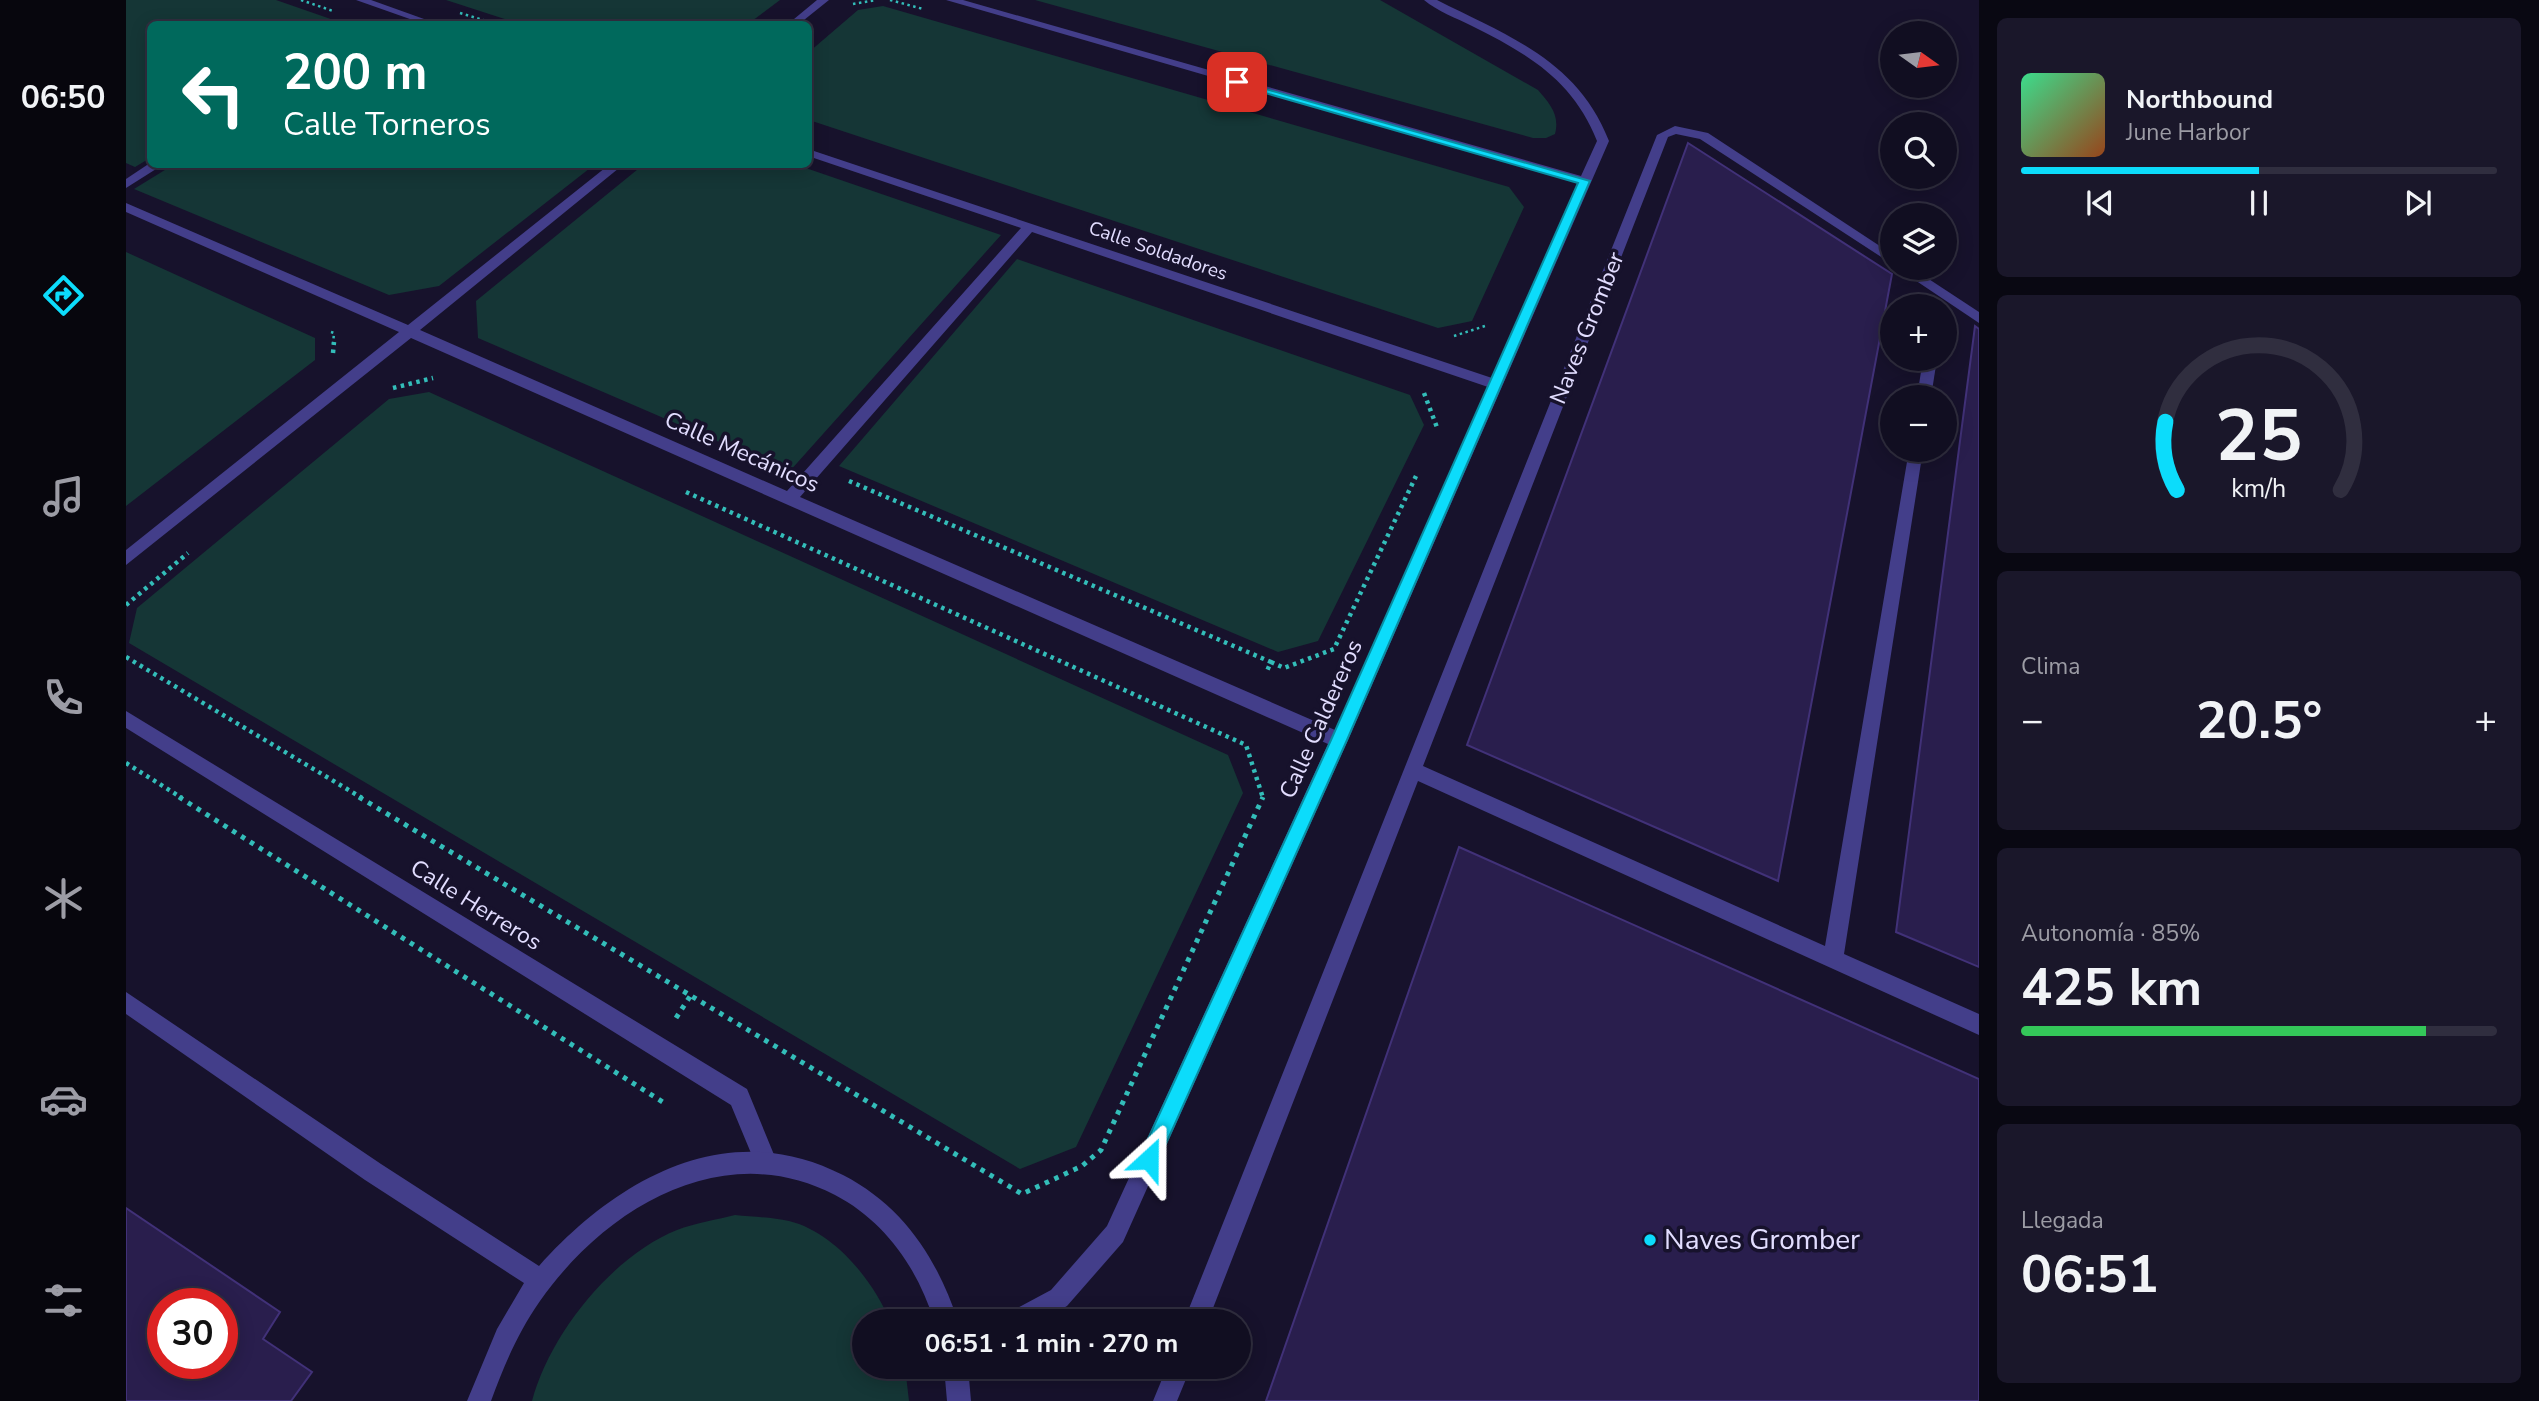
<!DOCTYPE html>
<html lang="es">
<meta charset="utf-8">
<style>
body{margin:0;font-family:"Nunito Sans",sans-serif;background:#1a172a;color:#f1f3f6;height:100vh;display:flex;flex-direction:column;font-size:26px;white-space:nowrap}
*{box-sizing:border-box;margin:0}
p{font-size:23px;color:#9c9ca5}
.icon{flex:none;width:38px;height:38px;fill:none;stroke:currentColor;stroke-width:2;stroke-linecap:round;stroke-linejoin:round}
.map{position:relative;flex:1;overflow:hidden}
.drawer{display:flex;flex-direction:column;gap:18px;padding:18px;background:#090812;width:560px}
.drawer>*{flex:none}
.hud{position:absolute;left:21px;top:21px;width:665px;height:147px;border-radius:10px;box-shadow:0 4px 18px #0003,0 0 0 2px #302e3f;background:#00695c;color:#fff;overflow:hidden}
.needle{width:46px;rotate:104deg}
.buttons{position:absolute;left:1754px;top:21px;display:grid;gap:14px}
.buttons a{display:grid;place-items:center;width:77px;height:77px;border-radius:50%;background:#110e21;box-shadow:0 4px 18px #0003,0 0 0 2px #302e3f;font-size:35px}
.speed{position:absolute;left:21px;top:1288px;display:flex;gap:14px;font-size:35px;font-weight:700;text-align:center}
.speed>*{display:grid;place-content:center;width:91px;height:91px;border-radius:50%;background:#110e21;box-shadow:0 4px 18px #0003,0 0 0 2px #302e3f;line-height:1}
.speed .limit{border:10px solid #d22;background:#fff;color:#111}
.pin{position:absolute;display:grid;place-items:center;width:60px;height:60px;color:#fff;margin:-30px;border-radius:14px;box-shadow:0 4px 10px #0006}
.me{position:absolute;width:77px;margin:-38px;rotate:24deg;stroke-linejoin:round;filter:drop-shadow(0 0 5px #0008)}
.turn{display:flex;align-items:center;gap:24px;height:147px;padding:0 21px;font-size:32px}
.turn .icon{width:91px;height:91px;stroke-width:2.5}
.turn b{display:block;font-size:49px;line-height:60px}
.big{font-size:52px;font-weight:700;line-height:1.1}
.drawer .widget{flex:1;display:flex;flex-direction:column;justify-content:center;gap:10px;min-width:0;padding:0 24px;border-radius:10px;background:#1a172a}
.drawer .dial{align-items:center;gap:0}
.dial svg{height:182px;overflow:visible;fill:none;stroke:#302e3f;stroke-width:7;stroke-linecap:round;text-anchor:middle}
.dial text{fill:#f1f3f6;stroke:none}
.song{display:flex;align-items:center;gap:21px}
.cover{width:84px;height:84px;border-radius:10px;background:linear-gradient(135deg,hsl(150 70% 55%),hsl(20 70% 35%))}
.played{height:7px;border-radius:4px;background:linear-gradient(90deg,#0cdcfb 50%,#302e3f 50%)}
.keys{display:flex;justify-content:space-around;direction:ltr}
.heat{display:flex;justify-content:space-between;align-items:center;font-size:38px;direction:ltr}
.charge{height:10px;border-radius:5px;background:linear-gradient(90deg,#34c759 85%,#302e3f 0)}
.trip{position:absolute;left:726px;top:1309px;width:399px;height:70px;border-radius:35px;background:#110e21;box-shadow:0 4px 18px #0003,0 0 0 2px #302e3f;font-weight:700;line-height:70px;text-align:center}
main{display:flex;flex:1;min-height:0}
.tab-bar{display:flex;flex-direction:column;width:126px;justify-content:space-around;align-items:center;background:#07060d;color:#9c9ca5}
.tab-bar .icon{width:49px;height:49px}
.tab-bar .current{color:#0cdcfb}
.tab-bar b{font-size:32px;color:#f1f3f6}
.map>svg:first-child{display:block}
.green{fill:#153636}
.building{fill:#291e4d;stroke:#413178;stroke-width:2;fill-rule:evenodd}
.lines{fill:none;stroke-linecap:round;stroke-linejoin:round}
.path-far2{stroke:#33bdb9;stroke-width:2.5;stroke-dasharray:2.5 3.5;stroke-linecap:butt}
.path-far1{stroke:#33bdb9;stroke-width:4.5;stroke-dasharray:3.5 4.5;stroke-linecap:butt}
.path{stroke:#33bdb9;stroke-width:5;stroke-dasharray:4.5 6;stroke-linecap:butt}
.service{fill:#433e8a;fill-rule:evenodd}
.minor{fill:#433e8a;fill-rule:evenodd}
.tertiary{fill:#433e8a;fill-rule:evenodd}
.route{fill:#0cdcfb;stroke:#088fa3;stroke-width:2}
.poi-dot{fill:#0cdcfb;stroke:#17122c;stroke-width:2.5}
.labels{text-anchor:middle;dominant-baseline:central;stroke-width:7;stroke-linejoin:round;paint-order:stroke}
.far-street-label{font-size:19px;fill:#e2ddff;stroke:#17122c}
.street-label{font-size:23px;fill:#e2ddff;stroke:#17122c}
.near-poi-label{font-size:28px;fill:#e2ddff;stroke:#17122c;text-anchor:start}
</style>
<main>
<nav class="tab-bar">
<b>06:50</b>
<svg class="icon current" aria-label="directions" viewBox="0 0 24 24"><path d="M12 3l9 9-9 9-9-9zM9 14v-3h6M13 9l2 2-2 2"/></svg>
<svg class="icon" aria-label="music" viewBox="0 0 24 24"><path d="M9 18V5l10-2v13"/><circle cx="6" cy="18" r="3"/><circle cx="16" cy="16" r="3"/></svg>
<svg class="icon" aria-label="phone" viewBox="0 0 24 24"><path d="M5 4h4l2 5-3 2q2 4 5 5l2-3 5 2v4C11 20 4 13 5 4z"/></svg>
<svg class="icon" aria-label="climate" viewBox="0 0 24 24"><path d="M12 3v18M4 7l16 10M4 17L20 7"/></svg>
<svg class="icon" aria-label="car" viewBox="0 0 24 24"><path d="M5 17H2v-5l4-1 3-4h7l3 4 3 1v5h-3M9 17h6M6 11h13"/><circle cx="7" cy="17" r="2"/><circle cx="17" cy="17" r="2"/></svg>
<svg class="icon" aria-label="filters" viewBox="0 0 24 24"><path d="M4 7h16M4 17h16"/><circle cx="9" cy="7" r="2"/><circle cx="15" cy="17" r="2"/></svg>
</nav>
<div class="map">
<svg width="1853" height="1401" viewBox="0 0 1853 1401">
<rect width="100%" height="100%" fill="#17122c"/>
<path class="green" d="M0,0H150L219,24H24V158L9,167L0,163Z
M320,0H654L622,24H394Z
M909,0H1254L1412,90C1424,104 1434,115 1429,134L1420,138H1407Z
M757,6L1383,187L1398,207L1346,321L1312,328L683,120V52L732,10Z
M47,165V164L468,165L313,286L263,295L8,189Z
M517,165H671L875,235L663,472L352,338L350,301Z
M0,252L189,338V360L0,506Z
M891,259L1284,395L1298,425L1192,641L1152,652L713,466Z
M303,392L1102,755L1117,793L950,1147L894,1169L3,643L11,608L263,399Z
M609,1215C626,1217 646,1217 663,1221C708,1232 747,1280 764,1321H738V1367H779L783,1401H406C424,1334 486,1256 551,1230C569,1223 590,1220 609,1215Z"/>
<path class="building" d="M1562,143L1766,274L1652,881L1341,745Z
M1849,326L1853,329V967L1770,932Z
M1333,847L1853,1079V1401H1140Z
M0,1208L154,1312L137,1339L186,1372L165,1401H0ZM37,1304H96V1363H37Z"/>
<g class="lines">
<path class="path-far2" d="M175,0L207,11
M764,0L797,9
M727,4L750,0
M334,13L370,24
M205,332L208,333L207,344
M1328,336L1359,326"/>
<path class="path-far1" d="M207,353L208,342
M267,388L307,378
M1298,393L1312,430
M723,481L1145,662L1140,673
M560,492L1120,745L1137,798
M0,605L62,553
M0,657L236,798
M1145,662L1158,668L1208,649L1290,476
M0,763L56,798"/>
<path class="path" d="M53,797L540,1104
M233,797L896,1194L956,1166L975,1150L1137,797
M550,1018L565,995"/>
<path class="service" d="M1549,126L1582,133L1766,254V264L1574,139L1550,134L1542,137L1297,766L1699,946L1783,450H1797L1718,954L1853,1014V1035L1292,781L1082,1321H1058L1531,135Z
M1771,268H1786L1853,312V323Z
M1797,359H1811L1805,397H1791Z
M1041,1367H1065L1051,1401H1027Z"/>
<path class="minor" d="M230,0H245L312,24H298Z
M691,0H703L673,24H662Z
M820,0H837L1455,176L1471,141C1447,80 1402,54 1346,26C1330,18 1311,11 1298,0H1311C1384,37 1451,60 1483,141L1222,740L997,1242L941,1306L914,1321H878L882,1313L925,1290L981,1226L1202,744L285,338L0,565V550L273,332L0,212V203L282,325L484,164H498L294,330L661,491L895,228L682,156V149L1366,378L1452,183ZM906,232L1362,387L1209,730L674,497Z
M24,163L38,164L0,188V179Z
M0,711L621,1089L651,1162L648,1170L640,1173L632,1170L605,1105L0,728Z"/>
<path class="tertiary" d="M0,992L255,1164L413,1266C492,1178 602,1116 717,1175C777,1206 811,1258 832,1321H808C792,1269 759,1221 709,1195C598,1137 480,1207 414,1301C392,1332 378,1366 365,1401H341L371,1329L398,1283L239,1180L0,1014Z
M818,1367H842L845,1401H821Z"/>
</g>
<path class="route" d="M1108,80L1464,181L1221,740L1030,1166L1023,1169L1016,1166L1013,1159L1016,1152L1205,740L1452,183L1108,84Z"/>
<circle class="poi-dot" cx="1524" cy="1240" r="7"/>
<g class="labels">
<g class="far-street-label">
<text transform="translate(1032 251) rotate(19)">Calle Soldadores</text>
</g>
<g class="street-label">
<text transform="translate(1461 328) rotate(-68)">Naves Gromber</text>
<text transform="translate(616 452) rotate(24)">Calle Mecánicos</text>
<text transform="translate(1195 719) rotate(-66)">Calle Caldereros</text>
<text transform="translate(350 905) rotate(32)">Calle Herreros</text>
</g>
<g class="near-poi-label">
<text x="1538" y="1240">Naves Gromber</text>
</g>
</g>
</svg>
<div class="buttons">
<a><svg class="needle" viewBox="-14 -14 28 28"><path d="M0-13l5 13h-10z" fill="#e53935"/><path d="M0 13l5-13h-10z" fill="#9c9ca5"/></svg></a>
<a><svg class="icon" aria-label="search" viewBox="0 0 24 24"><circle cx="10" cy="10" r="6"/><path d="M15 15l6 6"/></svg></a>
<a><svg class="icon" aria-label="layers" viewBox="0 0 24 24"><path d="M12 4l9 5-9 5-9-5zM3 14l9 5 9-5"/></svg></a>
<a>+</a>
<a>−</a>
</div>
<div class="speed"><div class="limit">30</div></div>
<div class="pin" style="left:1111px;top:82px;background:#d93025"><svg class="icon" aria-label="arrive" viewBox="0 0 24 24"><path d="M6 21V4h12l-3 4 3 4H6"/></svg></div>
<svg class="me" style="left:1023px;top:1159px" viewBox="-20 -20 40 40"><path d="M0-17L14 15 0 8-14 15z" fill="#0cdcfb" stroke="#fff" stroke-width="4"/></svg>
<div class="trip">06:51 · 1 min · 270 m</div>
<div class="hud">
<div class="turn"><svg class="icon" aria-label="left" viewBox="0 0 24 24"><path d="M17 20v-9H6M10 6l-5 5 5 5"/></svg><div><b>200 m</b>Calle Torneros</div></div>
</div>
</div>
<section class="drawer">
<div class="widget">
<div class="song"><i class="cover"></i><div><b>Northbound</b><p>June Harbor</p></div></div>
<div class="played"></div>
<div class="keys"><svg class="icon" aria-label="previous" viewBox="0 0 24 24"><path d="M18 5L8 12l10 7zM5 5v14"/></svg><svg class="icon" aria-label="pause" viewBox="0 0 24 24"><path d="M8 5v14M16 5v14"/></svg><svg class="icon" aria-label="next" viewBox="0 0 24 24"><path d="M6 5l10 7-10 7zM19 5v14"/></svg></div>
</div>
<div class="widget dial"><svg viewBox="0 0 100 80">
<path d="M14 69A42 42 0 1 1 86 69"/>
<path d="M14 69A42 42 0 0 1 9 39" stroke="#0cdcfb"/>
<text x="50" y="56" font-size="32" font-weight="700">25</text>
<text x="50" y="72" font-size="11">km/h</text>
</svg></div>
<div class="widget"><p>Clima</p>
<div class="heat"><a>−</a><b class="big">20.5°</b><a>+</a></div>
</div>
<div class="widget"><p>Autonomía · 85%</p><b class="big">425 km</b><div class="charge"></div></div>
<div class="widget"><p>Llegada</p><b class="big">06:51</b></div>
</section>
</main>
